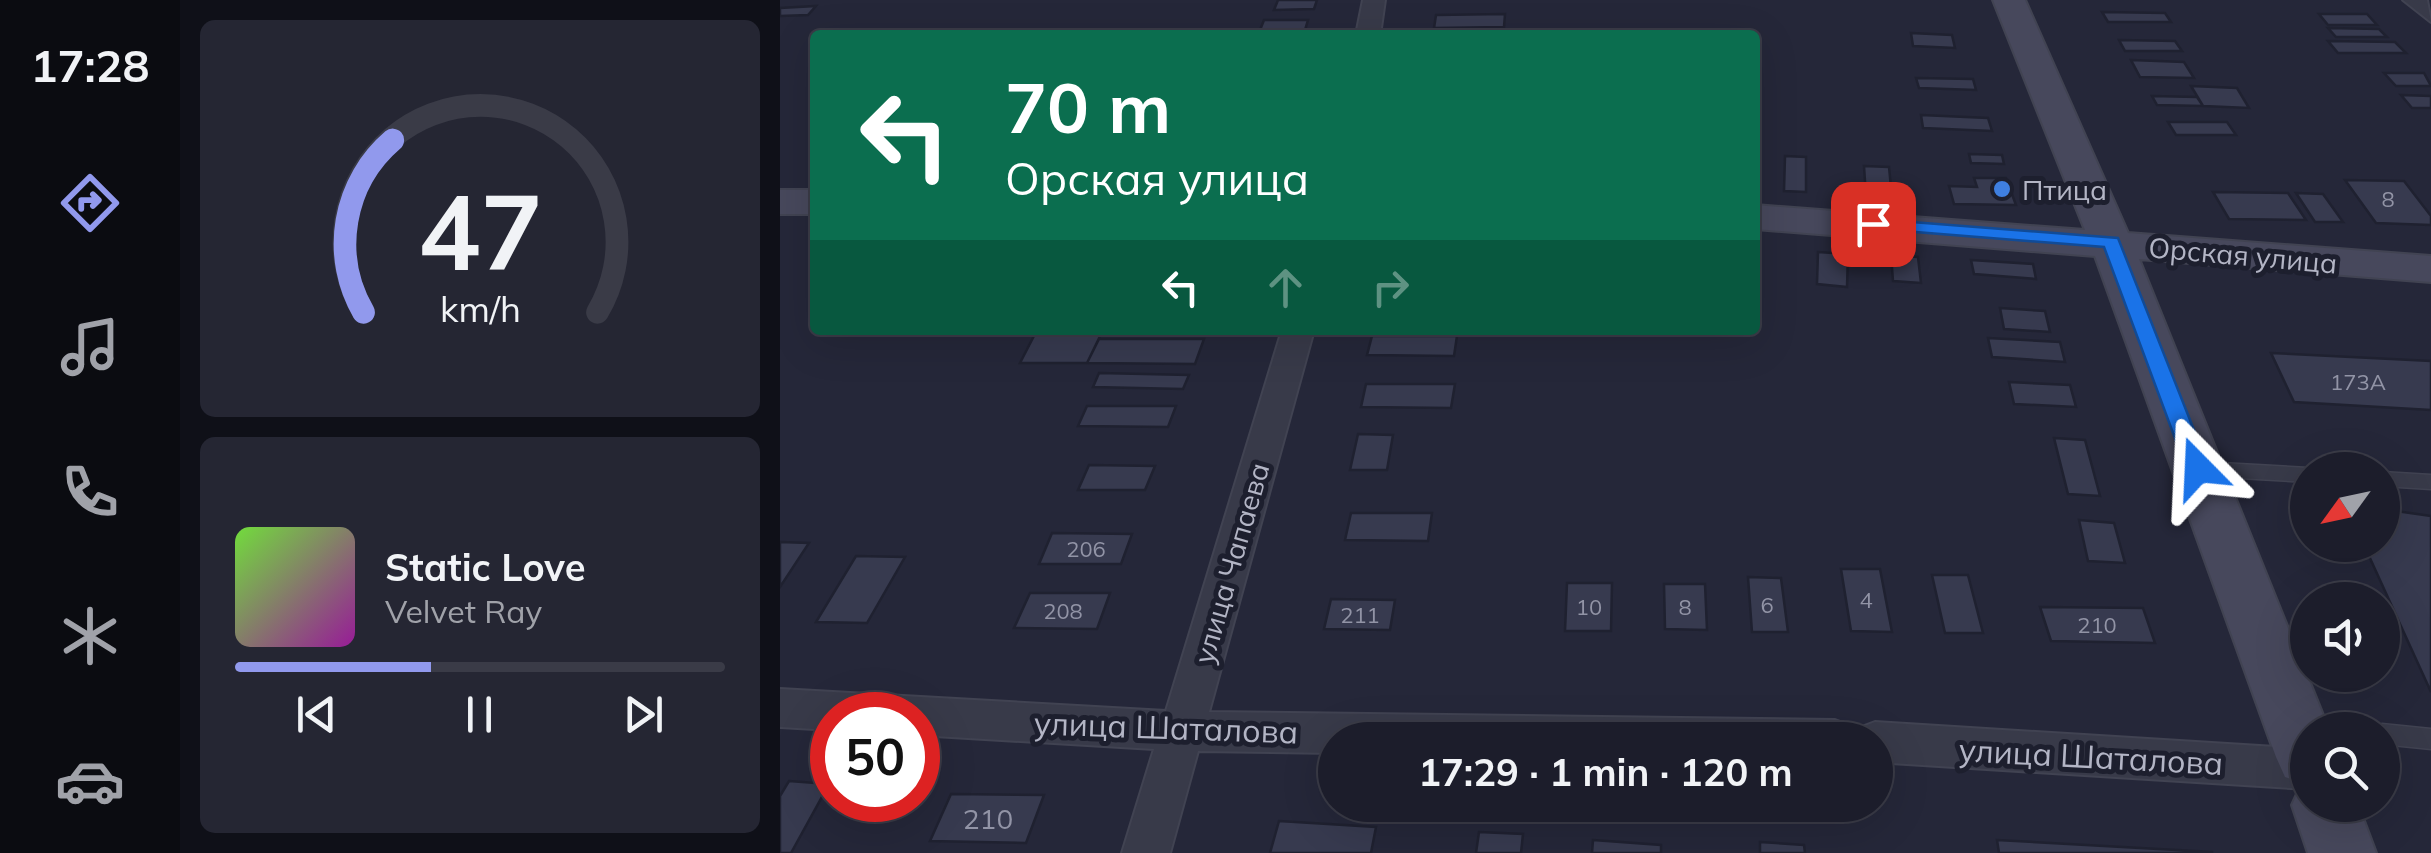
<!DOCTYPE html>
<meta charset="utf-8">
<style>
body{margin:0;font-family:Mulish,sans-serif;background:#252633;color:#f1f3f6;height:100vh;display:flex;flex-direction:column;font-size:38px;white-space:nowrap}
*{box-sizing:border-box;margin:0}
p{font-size:32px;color:#a0a2a9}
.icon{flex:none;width:55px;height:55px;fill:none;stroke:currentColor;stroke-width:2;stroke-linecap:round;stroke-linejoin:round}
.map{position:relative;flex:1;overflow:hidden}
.panel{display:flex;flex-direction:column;gap:20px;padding:20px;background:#0f1018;width:600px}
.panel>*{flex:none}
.hud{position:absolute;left:30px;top:30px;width:950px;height:305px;border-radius:10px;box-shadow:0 10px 40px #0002,0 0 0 2px #3a3b47;background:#0b6e4f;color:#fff;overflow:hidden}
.needle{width:65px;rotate:237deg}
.buttons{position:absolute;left:1510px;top:452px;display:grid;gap:20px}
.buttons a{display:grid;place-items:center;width:110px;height:110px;border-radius:50%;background:#1c1d2b;box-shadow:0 10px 40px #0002,0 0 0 2px #3a3b47;font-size:50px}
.speed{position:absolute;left:30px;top:692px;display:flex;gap:20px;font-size:50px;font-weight:700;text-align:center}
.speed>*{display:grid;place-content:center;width:130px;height:130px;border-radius:50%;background:#1c1d2b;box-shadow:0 10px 40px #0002,0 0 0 2px #3a3b47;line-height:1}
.speed .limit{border:15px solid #d22;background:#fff;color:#111}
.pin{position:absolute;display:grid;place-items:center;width:85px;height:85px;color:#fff;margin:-42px;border-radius:20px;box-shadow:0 5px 15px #0006}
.me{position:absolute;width:110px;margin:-55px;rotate:339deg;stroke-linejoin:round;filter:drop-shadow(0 0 8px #0008)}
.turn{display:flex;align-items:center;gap:35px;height:210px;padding:0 30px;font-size:45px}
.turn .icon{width:130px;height:130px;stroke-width:2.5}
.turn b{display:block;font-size:70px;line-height:85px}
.lanes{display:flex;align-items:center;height:95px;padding:0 30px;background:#0003;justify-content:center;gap:50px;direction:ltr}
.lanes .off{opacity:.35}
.panel .tile{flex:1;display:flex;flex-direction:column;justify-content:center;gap:15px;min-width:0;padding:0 35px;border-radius:15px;background:#252633}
.panel .dial{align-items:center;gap:0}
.dial svg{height:260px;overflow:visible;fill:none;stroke:#3a3b47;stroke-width:7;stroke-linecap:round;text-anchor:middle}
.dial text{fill:#f1f3f6;stroke:none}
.song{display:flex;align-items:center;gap:30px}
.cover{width:120px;height:120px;border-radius:15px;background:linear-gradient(135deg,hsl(100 70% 55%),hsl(300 70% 35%))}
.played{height:10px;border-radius:5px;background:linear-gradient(90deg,#9199ed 40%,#3a3b47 40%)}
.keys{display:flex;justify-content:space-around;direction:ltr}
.trip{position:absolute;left:538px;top:722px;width:575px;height:100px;border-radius:50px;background:#1c1d2b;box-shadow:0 10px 40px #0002,0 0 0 2px #3a3b47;font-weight:700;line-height:100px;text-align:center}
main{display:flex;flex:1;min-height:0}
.tab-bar{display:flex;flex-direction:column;width:180px;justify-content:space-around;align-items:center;background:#0b0c11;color:#a0a2a9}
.tab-bar .icon{width:70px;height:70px}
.tab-bar .current{color:#9199ed}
.tab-bar b{font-size:45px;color:#f1f3f6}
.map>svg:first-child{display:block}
.building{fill:#373a4f;stroke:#1f2130;stroke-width:2.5}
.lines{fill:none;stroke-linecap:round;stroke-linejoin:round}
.lane-casing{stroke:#414352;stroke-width:3}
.street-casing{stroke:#414352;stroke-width:4}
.secondary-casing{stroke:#414352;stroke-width:4}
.lane{fill:#383a49;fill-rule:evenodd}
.street{fill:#383a49;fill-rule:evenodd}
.secondary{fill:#47485c;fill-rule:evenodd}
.route{fill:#1a73e8;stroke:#114b97;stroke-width:2.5}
.shop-dot{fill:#3f7fe0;stroke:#1d1f2e;stroke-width:4}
.labels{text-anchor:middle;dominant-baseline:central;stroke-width:10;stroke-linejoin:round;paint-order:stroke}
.number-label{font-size:22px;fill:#9294a6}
.poi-label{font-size:28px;fill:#b3b5c5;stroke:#1d1f2e;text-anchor:start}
.street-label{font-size:28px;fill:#b3b5c5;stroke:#1d1f2e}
.near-number-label{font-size:28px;fill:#9294a6}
.near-street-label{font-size:32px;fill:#b3b5c5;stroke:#1d1f2e}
</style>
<main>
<nav class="tab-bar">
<b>17:28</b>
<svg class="icon current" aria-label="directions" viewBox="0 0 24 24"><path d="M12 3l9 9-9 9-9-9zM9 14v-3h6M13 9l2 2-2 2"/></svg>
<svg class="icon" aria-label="music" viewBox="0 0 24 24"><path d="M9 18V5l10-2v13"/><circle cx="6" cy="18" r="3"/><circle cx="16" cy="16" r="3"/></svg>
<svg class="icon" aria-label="phone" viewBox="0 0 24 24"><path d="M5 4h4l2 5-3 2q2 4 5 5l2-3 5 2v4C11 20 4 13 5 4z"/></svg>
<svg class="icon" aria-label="climate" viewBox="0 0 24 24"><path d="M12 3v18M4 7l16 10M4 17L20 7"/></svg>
<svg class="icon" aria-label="car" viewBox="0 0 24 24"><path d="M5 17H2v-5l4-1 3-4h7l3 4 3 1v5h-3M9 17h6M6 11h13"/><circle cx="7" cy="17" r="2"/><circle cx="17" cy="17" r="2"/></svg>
</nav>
<section class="panel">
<div class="tile dial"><svg viewBox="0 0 100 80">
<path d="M14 69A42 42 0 1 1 86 69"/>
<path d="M14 69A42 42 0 0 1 23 16" stroke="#9199ed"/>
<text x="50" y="56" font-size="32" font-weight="700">47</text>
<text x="50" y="72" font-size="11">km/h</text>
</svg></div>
<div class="tile">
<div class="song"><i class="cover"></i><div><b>Static Love</b><p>Velvet Ray</p></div></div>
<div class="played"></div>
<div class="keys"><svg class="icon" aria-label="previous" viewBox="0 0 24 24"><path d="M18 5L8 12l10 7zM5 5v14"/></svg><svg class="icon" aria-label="pause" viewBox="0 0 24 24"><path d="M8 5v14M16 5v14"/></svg><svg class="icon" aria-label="next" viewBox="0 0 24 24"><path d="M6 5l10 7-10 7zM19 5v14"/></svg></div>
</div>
</section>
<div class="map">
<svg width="1651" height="853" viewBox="0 0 1651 853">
<rect width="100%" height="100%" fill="#252739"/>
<path class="building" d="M498,0H537L534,9L494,10Z
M36,6L28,15L0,16V8Z
M1322,12L1385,13L1391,22H1328Z
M725,14L724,27L654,28L656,15Z
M1539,14H1587L1597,25H1548Z
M484,20H528L525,30H480Z
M1548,28L1599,29L1607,37H1556Z
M1131,33L1172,35L1175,48L1133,46Z
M1339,40L1395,41L1402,51H1345Z
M1548,41L1615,42L1626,53H1558Z
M1351,60L1404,62L1414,78L1360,77Z
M1604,73H1644L1651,86H1616Z
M1136,78L1193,79L1196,90L1139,88Z
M1411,86L1457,88L1469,108L1423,106Z
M1621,95L1651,96V108H1632Z
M1372,96L1417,97L1423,106L1377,105Z
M1141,115L1208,118L1212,131L1143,128Z
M1388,122H1447L1456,135H1396Z
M1189,154L1222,155L1224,164L1191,163Z
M1005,156L1026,157V192L1004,191Z
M1084,166L1109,167L1112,198L1086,196Z
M1194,178H1226L1236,205L1174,204L1169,186L1197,187Z
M1565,180L1624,181L1651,216V225L1596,223Z
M1433,192L1508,193L1526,220L1449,219Z
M1516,193L1543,194L1563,222H1535Z
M1038,252L1068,254L1067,287L1037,284Z
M1111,255L1138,257L1141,283L1113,281Z
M1191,260L1253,264L1256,279L1194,274Z
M1220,308L1265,311L1270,332L1224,329Z
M257,330H323L307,363H240Z
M592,336H677L674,356L587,355Z
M1208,338L1280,342L1285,362L1212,357Z
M319,339H424L415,364L307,363Z
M1491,353L1651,361V410L1514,402Z
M319,373L409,375L403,389L313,387Z
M1229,382L1290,385L1296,407L1234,404Z
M586,384H675L671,408L581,407Z
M307,406H396L388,427L298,426Z
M578,434L613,435L607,470H570Z
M1274,438L1305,440L1320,496L1288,494Z
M309,465L375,466L365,490H298Z
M1602,509L1651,516V692L1584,545H1602Z
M571,513H652L648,541L565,540Z
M1299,520L1334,523L1345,563L1308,561Z
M272,533L352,534L341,564H259Z
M0,542L29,543L0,587Z
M76,556L125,557L87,623L36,622Z
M1061,569H1100L1112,632L1071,631Z
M1152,575H1188L1203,633H1165Z
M968,577L1001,578L1008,632H972Z
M787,583H832L831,631H785Z
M884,584H925L927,630L885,629Z
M250,593H330L317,629L234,628Z
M551,599L615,600L610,630L544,629Z
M1260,607L1363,608L1375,643L1271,641Z
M9,781L49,784L11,853H0V796Z
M171,794L264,795L246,843L150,841Z
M499,821L596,827L591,853H490Z
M699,832L743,834L741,853H696Z
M813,840L881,845V853H812Z
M1217,840L1432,852V853H1219Z
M980,842L1024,845L1025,853H980Z"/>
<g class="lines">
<defs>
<path id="lane" d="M1423,462L1528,468L1534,470H1528V482L1423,476L1417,474L1414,469L1417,464Z
M1602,472L1651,475V489L1602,486Z
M1602,724L1651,729V749L1602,744V730H1593Z"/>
<path id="street" d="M583,0H605L600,35H576Z
M1623,0H1647L1651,22Z
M502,330H534L429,712L1055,720L1071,726L1075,737L1079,728L1095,722L1528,749V789L1095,762V740H555V753L418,751L390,853H342L374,749L138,735V715H52V730L0,727V689L386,711Z"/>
<path id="secondary" d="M1213,0H1245L1348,233L1651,256V282L1359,259L1549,730H1528V805H1578L1596,853H1528L1512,805L1522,783L1505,777L1496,757L1315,256L975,229V205L1305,230Z
M0,190H35V214H0Z"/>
</defs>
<use href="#lane" class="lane-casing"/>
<use href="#street" class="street-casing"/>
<use href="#secondary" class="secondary-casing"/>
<use href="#lane" class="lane"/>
<use href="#street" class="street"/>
<use href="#secondary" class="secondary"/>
</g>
<path class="route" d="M1093,219L1338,238L1429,468L1426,474L1418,477L1406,468L1324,247L1086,228V220Z"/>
<circle class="shop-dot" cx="1222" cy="189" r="10"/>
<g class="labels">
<g class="number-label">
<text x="1608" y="199">8</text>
<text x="1578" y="382">173А</text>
<text x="306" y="549">206</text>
<text x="1086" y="600">4</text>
<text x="987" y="605">6</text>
<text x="809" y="607">10</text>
<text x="905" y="607">8</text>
<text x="283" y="611">208</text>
<text x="580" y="615">211</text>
<text x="1317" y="625">210</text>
</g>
<g class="poi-label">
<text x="1242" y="189">Птица</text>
</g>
<g class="street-label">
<text transform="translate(1463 255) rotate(5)">Орская улица</text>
<text transform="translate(451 563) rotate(-74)">улица Чапаева</text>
</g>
<g class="near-number-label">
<text x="208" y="818">210</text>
</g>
<g class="near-street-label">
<text transform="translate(386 727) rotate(2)">улица Шаталова</text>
<text transform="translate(1311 756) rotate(3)">улица Шаталова</text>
</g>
</g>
</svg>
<div class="buttons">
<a><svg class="needle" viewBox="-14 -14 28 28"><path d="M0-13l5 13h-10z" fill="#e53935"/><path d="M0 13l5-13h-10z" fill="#a0a2a9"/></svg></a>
<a><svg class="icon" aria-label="sound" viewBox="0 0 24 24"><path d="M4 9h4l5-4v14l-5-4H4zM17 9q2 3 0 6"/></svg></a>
<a><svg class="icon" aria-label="search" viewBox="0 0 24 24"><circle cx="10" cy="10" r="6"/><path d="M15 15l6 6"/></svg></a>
</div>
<div class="speed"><div class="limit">50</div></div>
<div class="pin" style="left:1093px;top:224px;background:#d93025"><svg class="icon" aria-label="arrive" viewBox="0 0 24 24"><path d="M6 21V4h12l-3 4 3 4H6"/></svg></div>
<svg class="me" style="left:1418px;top:468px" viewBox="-20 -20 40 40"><path d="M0-17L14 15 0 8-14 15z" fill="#1a73e8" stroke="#fff" stroke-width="4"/></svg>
<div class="trip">17:29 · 1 min · 120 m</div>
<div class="hud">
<div class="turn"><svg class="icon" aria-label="left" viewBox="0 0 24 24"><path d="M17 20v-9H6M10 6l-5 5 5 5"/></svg><div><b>70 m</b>Орская улица</div></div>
<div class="lanes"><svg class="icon" aria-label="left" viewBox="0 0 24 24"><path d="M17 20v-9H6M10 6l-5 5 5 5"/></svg><svg class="icon off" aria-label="ahead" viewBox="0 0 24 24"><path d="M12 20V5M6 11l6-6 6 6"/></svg><svg class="icon off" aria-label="right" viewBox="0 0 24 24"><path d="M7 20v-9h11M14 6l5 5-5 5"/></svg></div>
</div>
</div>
</main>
